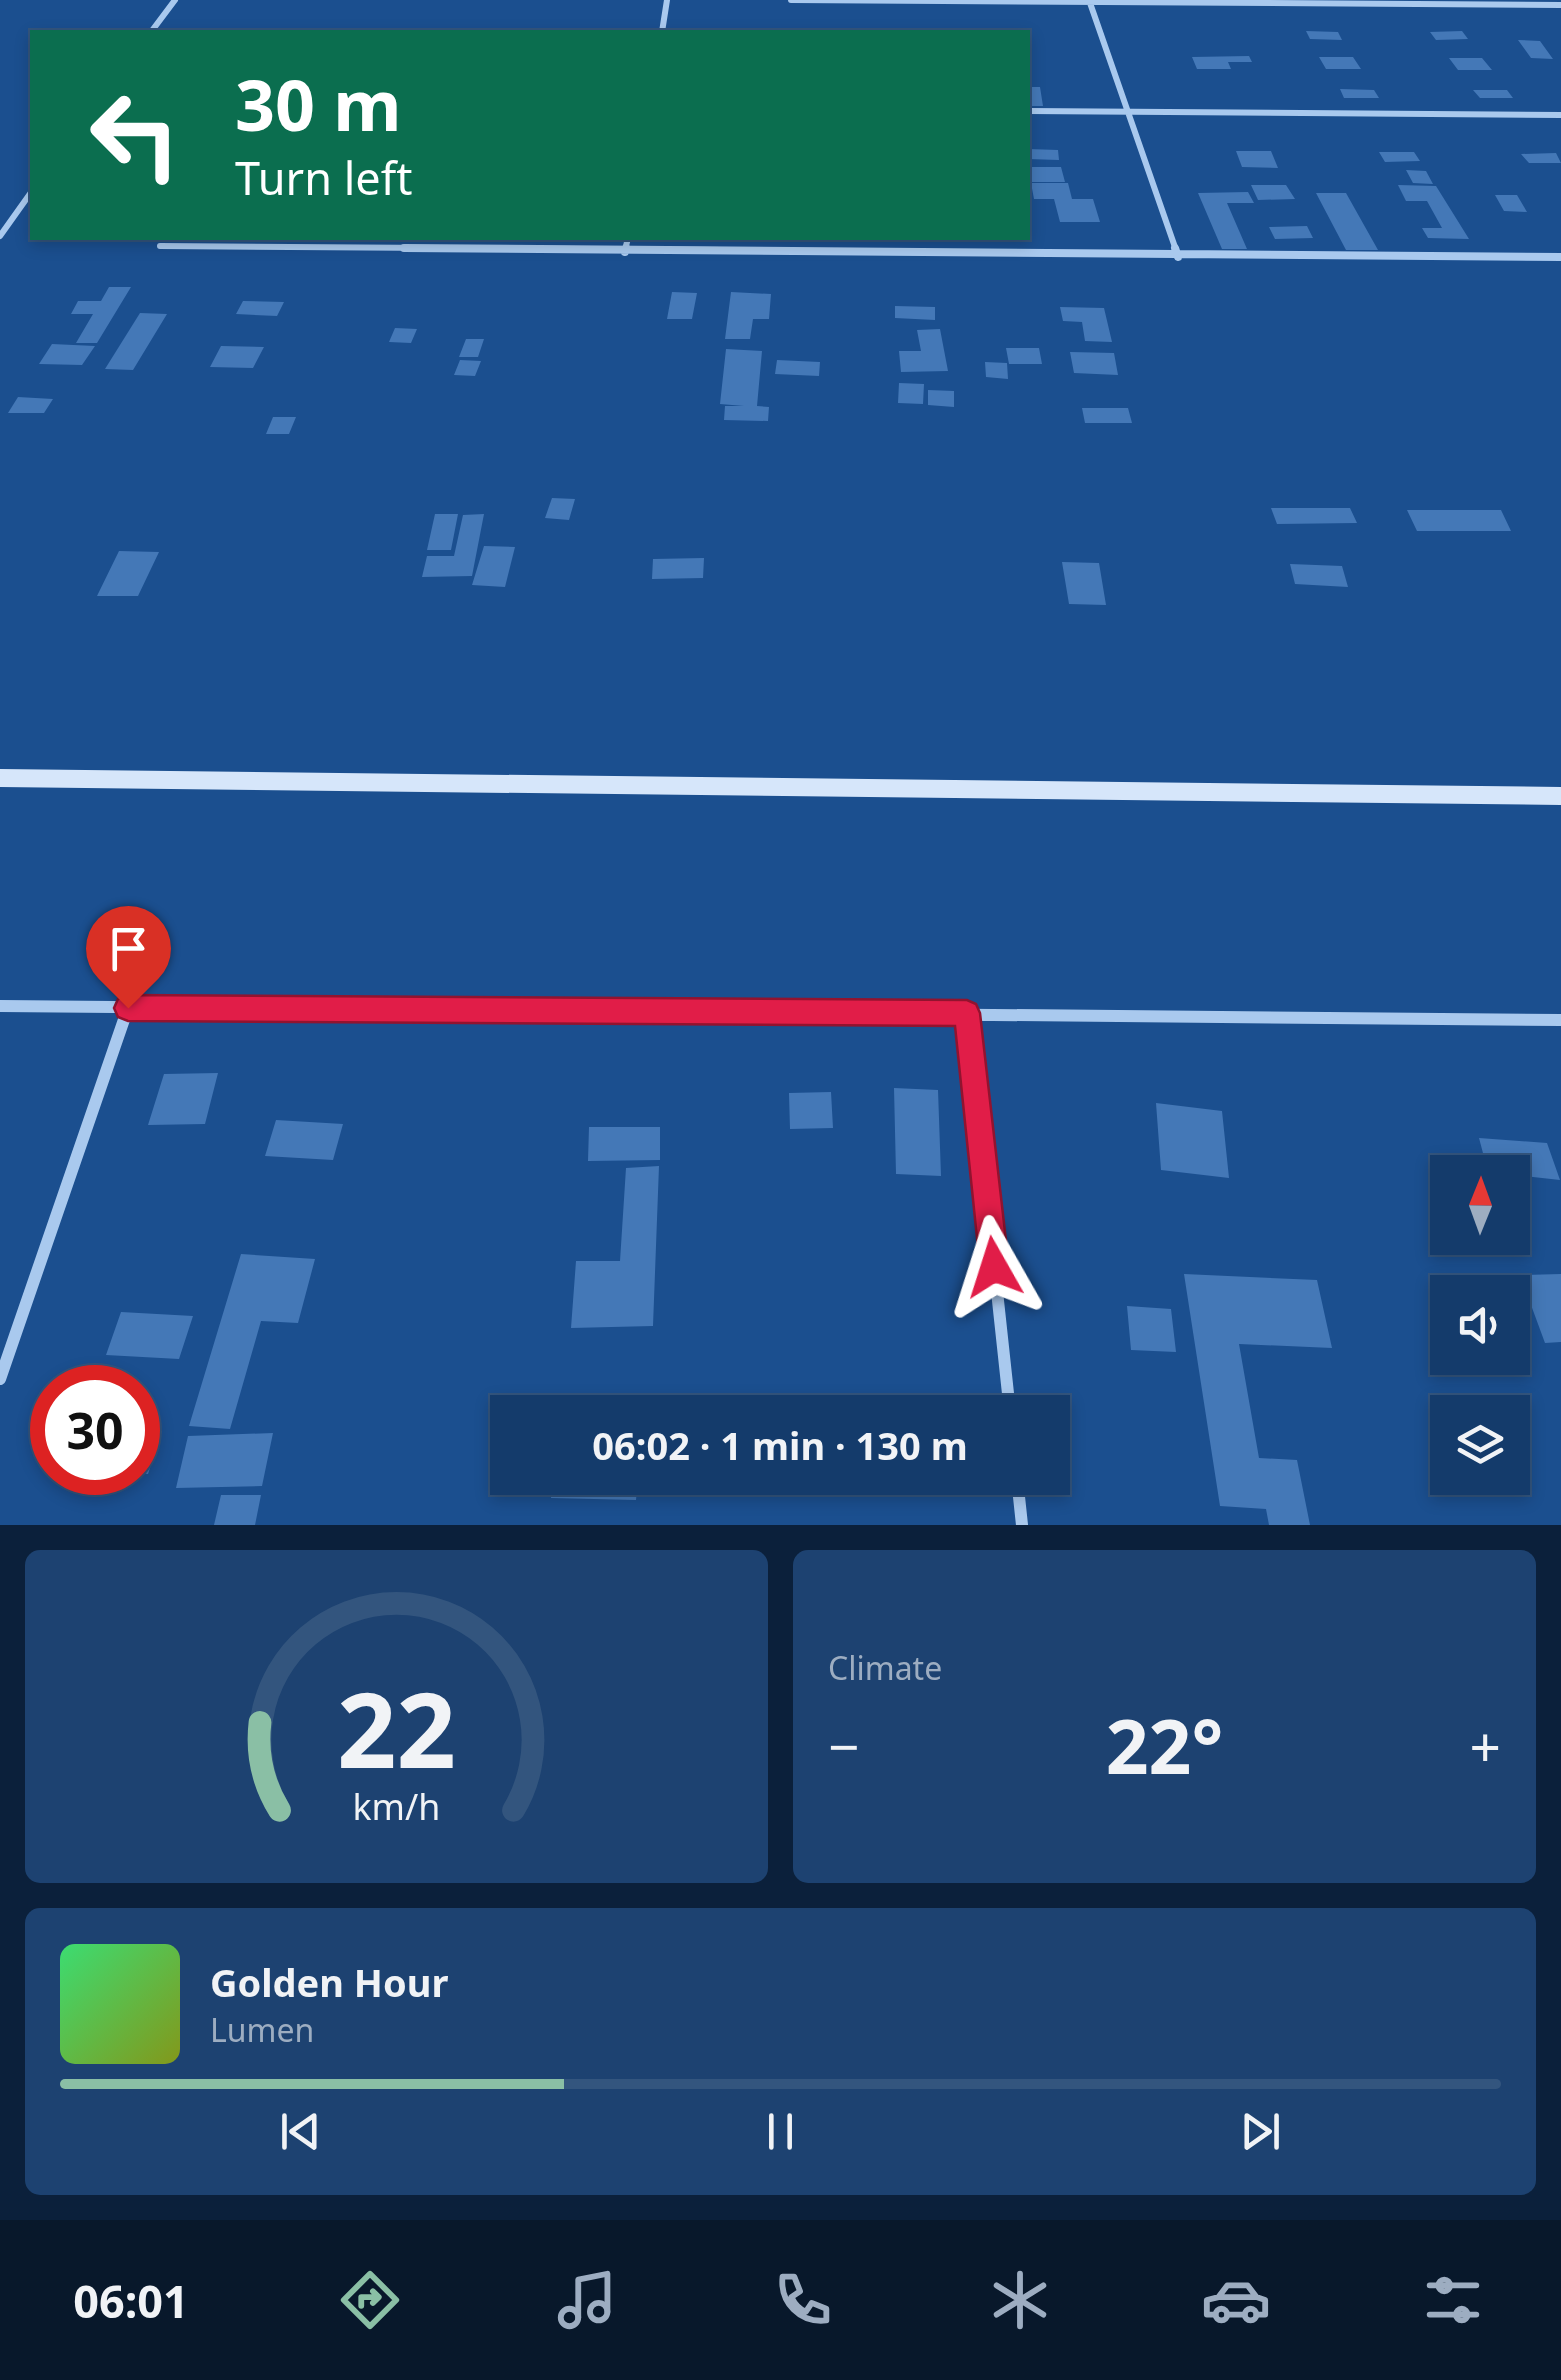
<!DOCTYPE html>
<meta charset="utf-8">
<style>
body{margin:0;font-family:"Noto Sans",sans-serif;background:#1d4271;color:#f1f3f6;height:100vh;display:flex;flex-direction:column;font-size:38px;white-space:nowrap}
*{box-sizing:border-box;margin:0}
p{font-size:32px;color:#9dadc1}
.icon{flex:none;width:55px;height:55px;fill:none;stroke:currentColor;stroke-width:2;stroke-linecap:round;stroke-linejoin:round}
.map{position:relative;height:1525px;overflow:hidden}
.details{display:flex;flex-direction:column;gap:25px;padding:25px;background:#0b203b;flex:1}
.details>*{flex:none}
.banner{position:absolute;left:30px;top:30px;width:1000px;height:210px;border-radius:0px;box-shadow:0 5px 15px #0003,0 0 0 2px #33557e;background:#0b6e4f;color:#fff;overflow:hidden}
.needle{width:65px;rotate:1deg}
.buttons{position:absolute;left:1430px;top:1155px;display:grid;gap:20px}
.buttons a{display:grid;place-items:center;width:100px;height:100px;border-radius:0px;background:#143b6b;box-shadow:0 5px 15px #0003,0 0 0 2px #33557e;font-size:50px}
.speed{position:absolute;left:30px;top:1365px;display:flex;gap:20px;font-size:50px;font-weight:700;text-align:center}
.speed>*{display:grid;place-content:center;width:130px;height:130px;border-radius:50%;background:#143b6b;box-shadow:0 5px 15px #0003,0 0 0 2px #33557e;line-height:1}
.speed .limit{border:15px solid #d22;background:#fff;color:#111}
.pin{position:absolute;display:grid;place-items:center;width:85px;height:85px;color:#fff;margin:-102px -42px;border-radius:50% 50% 50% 0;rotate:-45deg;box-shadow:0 0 10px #0007}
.pin .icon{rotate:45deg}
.me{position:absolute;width:110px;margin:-55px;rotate:354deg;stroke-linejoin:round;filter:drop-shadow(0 0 8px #0008)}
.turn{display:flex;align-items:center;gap:35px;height:210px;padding:0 40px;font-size:45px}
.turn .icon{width:130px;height:130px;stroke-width:2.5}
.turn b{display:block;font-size:70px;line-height:85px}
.big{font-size:75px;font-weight:700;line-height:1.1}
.details .tile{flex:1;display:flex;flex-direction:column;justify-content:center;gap:15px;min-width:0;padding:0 35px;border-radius:15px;background:#1d4271}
.details .dial{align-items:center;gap:0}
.dial svg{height:260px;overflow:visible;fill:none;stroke:#33557e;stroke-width:7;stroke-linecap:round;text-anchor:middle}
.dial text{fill:#f1f3f6;stroke:none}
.song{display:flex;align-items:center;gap:30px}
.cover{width:120px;height:120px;border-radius:15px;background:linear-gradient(135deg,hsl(140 70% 55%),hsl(70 70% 35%))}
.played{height:10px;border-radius:5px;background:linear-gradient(90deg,#8abfa5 35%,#33557e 35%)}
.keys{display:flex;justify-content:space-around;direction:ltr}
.heat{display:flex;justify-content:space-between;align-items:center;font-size:55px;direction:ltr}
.details .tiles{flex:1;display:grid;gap:25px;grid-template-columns:1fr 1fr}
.tile:last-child{grid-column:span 2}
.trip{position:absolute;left:490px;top:1395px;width:580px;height:100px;border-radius:0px;background:#143b6b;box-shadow:0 5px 15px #0003,0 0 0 2px #33557e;font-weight:700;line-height:100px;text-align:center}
.tabs{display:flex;height:160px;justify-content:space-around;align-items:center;background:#08182b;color:#9dadc1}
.tabs .icon{width:70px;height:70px}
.tabs .on{color:#8abfa5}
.tabs b{font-size:45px;color:#f1f3f6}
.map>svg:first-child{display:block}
.building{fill:#4478b7}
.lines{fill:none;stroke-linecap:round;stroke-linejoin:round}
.street-far2{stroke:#a9c9ee;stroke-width:6}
.street-far1{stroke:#a9c9ee;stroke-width:8}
.street{stroke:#a9c9ee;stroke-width:12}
.secondary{fill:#d6e6fa;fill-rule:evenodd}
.route{fill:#e11d48;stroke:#92132f;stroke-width:2.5}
</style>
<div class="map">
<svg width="1561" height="1525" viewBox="0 0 1561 1525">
<rect width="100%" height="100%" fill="#1b4f8f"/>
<path class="building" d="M1306,31L1338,32L1342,40L1310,39Z
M1462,31L1468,39L1436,40L1430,32Z
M1518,40L1540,41L1553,59L1531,58Z
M1249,56L1252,62H1228L1231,69H1197L1192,57Z
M1319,57H1353L1361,69H1326Z
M1449,58H1482L1492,70H1458Z
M1028,87H1040L1043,106H1028Z
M1340,89L1374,90L1379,98H1344Z
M1473,90H1507L1513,98H1480Z
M1028,149L1058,150L1059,160L1028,159Z
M1236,151H1271L1278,168L1242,167Z
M1379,152H1414L1420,161L1385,162Z
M1556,153L1561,163H1529L1521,154Z
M1028,167H1061L1065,182H1028Z
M1406,170L1426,171L1433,184L1413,183Z
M1031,183H1068L1072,199H1093L1100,222H1060L1054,199H1034Z
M1251,185H1286L1295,199L1258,200Z
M1398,185L1436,186L1469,239L1428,238L1422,228H1442L1427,201H1406Z
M1248,192L1254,203H1227L1247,249H1222L1198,193Z
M1316,193H1346L1378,250H1346Z
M1495,195H1517L1527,212L1504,211Z
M1307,226L1313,238L1275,239L1269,227Z
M109,287H131L97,343H76L93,314H71L78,301H101Z
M672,292L697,293L692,319H667Z
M731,292L771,294L769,319H753L750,339H725Z
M243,301L284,302L277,316L236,314Z
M895,306L935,307V320L895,318Z
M1060,307L1104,308L1112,342L1085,341L1082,322L1063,321Z
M140,313L167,314L133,370L105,369Z
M395,328L417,329L411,343L389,342Z
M940,329L948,371L901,372L899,351H921L917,330Z
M466,339H484L478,357H459Z
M52,344L95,346L82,365L39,364Z
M221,346L264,347L253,368L210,367Z
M1006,348H1039L1042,364H1009Z
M726,349L762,351L757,406L769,407L768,421L724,420L725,406H744L720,404Z
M1070,352L1114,353L1118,375L1074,373Z
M460,360L481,361L475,376L454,375Z
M777,360L820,362L819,376L775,374Z
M985,362L1007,363L1008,379L986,377Z
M899,383L924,384L923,404L898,403Z
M928,390L954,391V407L928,405Z
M18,397L53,399L44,413H8Z
M1082,408H1128L1132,423H1085Z
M273,417H296L289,434H266Z
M552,498L575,499L569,520L545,518Z
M1271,508H1350L1357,523L1277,524Z
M1407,510H1501L1511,531H1417Z
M435,514H458L451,550H427Z
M484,514L472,576L422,577L427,556H454L463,515Z
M484,546L515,547L505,587L472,585Z
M119,551L159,552L138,596H97Z
M704,558L703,578L652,579L653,559Z
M1062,562L1099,563L1106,605L1069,604Z
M1290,564L1342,566L1348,587L1295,584Z
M218,1073L205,1124L148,1125L164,1074Z
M894,1088L938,1090L941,1176L896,1174Z
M831,1092L833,1128L790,1129L789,1093Z
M1156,1103L1222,1111L1229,1178L1161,1170Z
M276,1120L343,1124L333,1160L265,1156Z
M589,1127H660V1160L588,1161Z
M1479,1138L1547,1143L1560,1180L1488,1172Z
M659,1166L653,1326L571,1328L576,1261H620L626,1168Z
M241,1254L315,1259L298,1323L261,1321L230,1429L189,1426Z
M1184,1274L1317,1280L1332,1348L1239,1344L1259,1458L1297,1460L1310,1525H1269L1266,1509L1220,1506Z
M1561,1274V1342L1545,1343L1520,1275Z
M1127,1306L1171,1309L1176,1352L1131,1350Z
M121,1312L193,1316L179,1359L106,1355Z
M138,1429L162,1431L148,1474L138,1473Z
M273,1433L262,1486L176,1488L188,1436Z
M553,1478H638L636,1500L551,1498Z
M221,1495H261L255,1525H214Z"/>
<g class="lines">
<path class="street-far2" d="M791,0L1561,5
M1089,0L1176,250
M151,32L175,0
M662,32L667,0
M1028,111L1561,115
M0,236L32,191
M160,246L722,250
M625,250L628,238"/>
<path class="street-far1" d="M404,248L1561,257
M1175,248L1178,257
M625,252L626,248"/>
<path class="street" d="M0,1006L1561,1020
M967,1013L1010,1412
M0,1379L128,1008
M1017,1478L1022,1525"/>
<path class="secondary" d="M0,769L1561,787V805L0,787Z"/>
</g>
<path class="route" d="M128,995L967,1000L976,1004L980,1013L1009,1267L1005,1278L994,1282L984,1278L980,1267L955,1026L128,1021L118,1017L114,1008L118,999Z"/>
</svg>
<div class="buttons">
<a><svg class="needle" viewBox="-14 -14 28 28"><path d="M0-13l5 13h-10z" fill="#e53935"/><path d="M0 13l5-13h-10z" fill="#9dadc1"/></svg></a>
<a><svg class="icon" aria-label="sound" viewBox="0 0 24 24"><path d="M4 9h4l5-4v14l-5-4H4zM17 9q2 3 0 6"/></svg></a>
<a><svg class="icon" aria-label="layers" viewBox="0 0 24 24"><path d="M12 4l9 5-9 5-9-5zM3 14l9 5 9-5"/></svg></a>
</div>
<div class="speed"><div class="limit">30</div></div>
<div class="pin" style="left:128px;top:1008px;background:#d93025"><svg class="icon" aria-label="arrive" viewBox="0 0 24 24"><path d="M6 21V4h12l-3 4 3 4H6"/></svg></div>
<svg class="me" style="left:994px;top:1267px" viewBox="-20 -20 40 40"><path d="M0-17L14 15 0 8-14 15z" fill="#e11d48" stroke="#fff" stroke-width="4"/></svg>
<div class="trip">06:02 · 1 min · 130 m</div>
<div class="banner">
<div class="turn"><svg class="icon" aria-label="left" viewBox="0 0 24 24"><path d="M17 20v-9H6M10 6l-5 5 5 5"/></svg><div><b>30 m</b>Turn left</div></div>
</div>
</div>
<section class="details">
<div class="tiles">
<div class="tile dial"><svg viewBox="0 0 100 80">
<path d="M14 69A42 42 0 1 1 86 69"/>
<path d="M14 69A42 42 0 0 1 8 42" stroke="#8abfa5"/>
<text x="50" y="56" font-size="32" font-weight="700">22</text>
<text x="50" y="72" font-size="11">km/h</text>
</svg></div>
<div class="tile"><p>Climate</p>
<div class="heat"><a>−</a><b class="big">22°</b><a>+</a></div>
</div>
<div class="tile">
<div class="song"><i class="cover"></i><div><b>Golden Hour</b><p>Lumen</p></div></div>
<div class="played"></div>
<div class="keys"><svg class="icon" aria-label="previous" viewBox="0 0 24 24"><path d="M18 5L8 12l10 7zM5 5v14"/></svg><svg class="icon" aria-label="pause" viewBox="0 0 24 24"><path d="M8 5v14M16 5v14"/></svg><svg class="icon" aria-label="next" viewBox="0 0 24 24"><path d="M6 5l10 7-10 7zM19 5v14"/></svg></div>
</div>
</div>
</section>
<nav class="tabs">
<b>06:01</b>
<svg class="icon on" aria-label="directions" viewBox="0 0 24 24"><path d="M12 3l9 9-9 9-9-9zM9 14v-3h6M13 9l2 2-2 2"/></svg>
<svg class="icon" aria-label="music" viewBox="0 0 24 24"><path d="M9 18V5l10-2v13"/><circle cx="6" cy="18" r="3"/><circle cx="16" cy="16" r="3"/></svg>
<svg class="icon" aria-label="phone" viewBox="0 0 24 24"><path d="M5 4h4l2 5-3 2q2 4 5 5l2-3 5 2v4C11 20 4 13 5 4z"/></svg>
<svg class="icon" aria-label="climate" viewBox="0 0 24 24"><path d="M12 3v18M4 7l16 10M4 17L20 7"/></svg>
<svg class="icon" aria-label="car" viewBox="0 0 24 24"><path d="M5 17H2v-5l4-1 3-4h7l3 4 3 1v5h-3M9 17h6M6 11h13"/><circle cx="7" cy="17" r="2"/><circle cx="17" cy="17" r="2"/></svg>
<svg class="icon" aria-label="filters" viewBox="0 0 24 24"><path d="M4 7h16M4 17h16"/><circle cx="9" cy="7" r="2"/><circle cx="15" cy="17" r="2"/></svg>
</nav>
